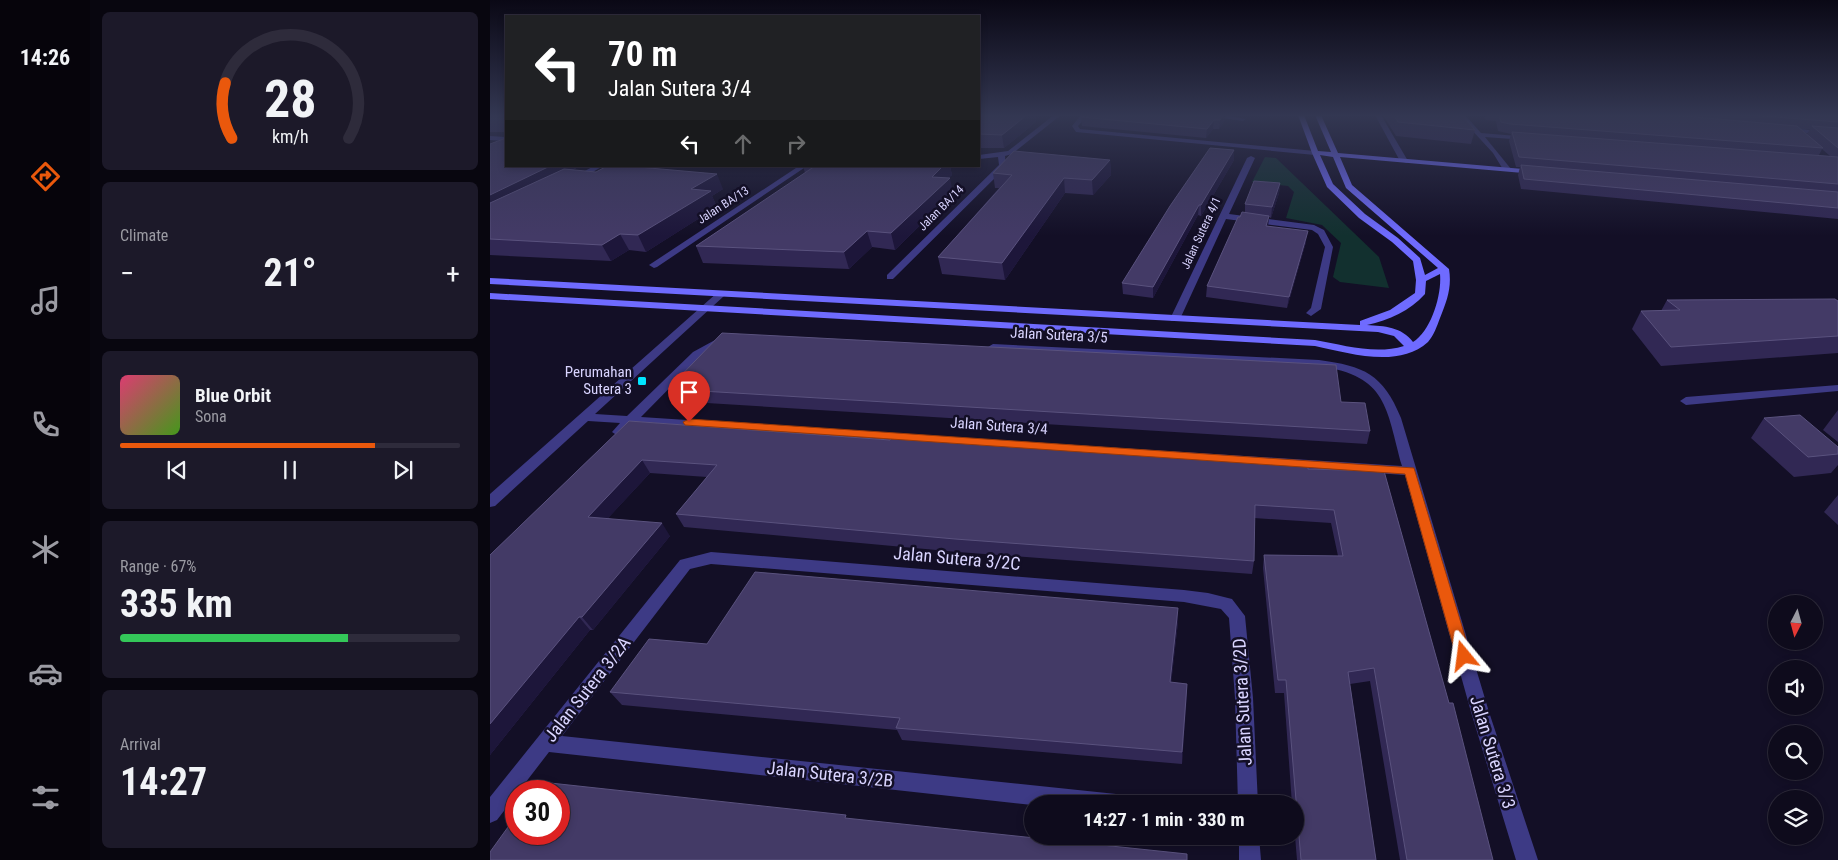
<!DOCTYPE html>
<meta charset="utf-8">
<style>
body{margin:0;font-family:"Roboto Condensed",sans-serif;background:#1c1929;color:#f1f3f6;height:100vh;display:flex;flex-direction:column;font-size:19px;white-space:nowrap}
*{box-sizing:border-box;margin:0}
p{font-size:16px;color:#9b9ba3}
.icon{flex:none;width:28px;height:28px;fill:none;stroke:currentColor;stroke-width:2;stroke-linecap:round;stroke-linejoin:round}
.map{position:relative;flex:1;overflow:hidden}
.panel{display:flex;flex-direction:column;gap:12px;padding:12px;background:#08060f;width:400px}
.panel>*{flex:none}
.banner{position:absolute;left:15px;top:15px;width:475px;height:152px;border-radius:0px;box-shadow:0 2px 8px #0003,0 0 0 1px #2e2b3b;background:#202124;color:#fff;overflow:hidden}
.needle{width:32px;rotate:186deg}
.buttons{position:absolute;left:1278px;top:595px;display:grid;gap:10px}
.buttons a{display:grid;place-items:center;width:55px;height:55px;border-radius:50%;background:#0e0b1c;box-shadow:0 2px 8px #0003,0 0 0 1px #2e2b3b;font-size:25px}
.speed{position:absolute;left:15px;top:780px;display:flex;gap:10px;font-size:25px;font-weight:700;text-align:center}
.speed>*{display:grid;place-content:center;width:65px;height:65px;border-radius:50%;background:#0e0b1c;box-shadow:0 2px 8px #0003,0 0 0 1px #2e2b3b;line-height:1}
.speed .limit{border:8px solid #d22;background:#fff;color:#111}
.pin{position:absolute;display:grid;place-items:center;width:42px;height:42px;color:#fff;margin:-51px -21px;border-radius:50% 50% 50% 0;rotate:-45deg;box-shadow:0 0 5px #0007}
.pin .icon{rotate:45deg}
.me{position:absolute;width:55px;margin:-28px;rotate:344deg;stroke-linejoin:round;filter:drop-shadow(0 0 4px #0008)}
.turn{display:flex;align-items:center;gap:18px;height:105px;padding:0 20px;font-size:22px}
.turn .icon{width:65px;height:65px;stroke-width:2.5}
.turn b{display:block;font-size:35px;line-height:42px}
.lanes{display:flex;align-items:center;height:48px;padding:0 20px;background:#0003;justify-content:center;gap:25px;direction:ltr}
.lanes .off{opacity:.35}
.big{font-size:38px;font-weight:700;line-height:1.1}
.panel .widget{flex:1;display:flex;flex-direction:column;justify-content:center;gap:8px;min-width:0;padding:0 18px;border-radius:8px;background:#1c1929}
.panel .dial{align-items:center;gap:0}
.dial svg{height:130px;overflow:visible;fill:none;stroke:#2e2b3b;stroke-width:7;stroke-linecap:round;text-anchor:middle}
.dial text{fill:#f1f3f6;stroke:none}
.song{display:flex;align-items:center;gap:15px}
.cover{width:60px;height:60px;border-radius:8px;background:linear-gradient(135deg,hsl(340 70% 55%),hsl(100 70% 35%))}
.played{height:5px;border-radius:2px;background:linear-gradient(90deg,#ea580c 75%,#2e2b3b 75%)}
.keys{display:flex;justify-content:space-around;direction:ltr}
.heat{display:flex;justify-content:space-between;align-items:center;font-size:28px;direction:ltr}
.charge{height:8px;border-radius:4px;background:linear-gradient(90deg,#34c759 67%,#2e2b3b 0)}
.trip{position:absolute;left:534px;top:795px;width:280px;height:50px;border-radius:25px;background:#0e0b1c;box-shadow:0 2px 8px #0003,0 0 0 1px #2e2b3b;font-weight:700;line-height:50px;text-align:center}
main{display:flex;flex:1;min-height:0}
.tab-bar{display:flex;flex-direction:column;width:90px;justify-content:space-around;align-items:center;background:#06040b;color:#9b9ba3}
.tab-bar .icon{width:35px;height:35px}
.tab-bar .current{color:#ea580c}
.tab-bar b{font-size:22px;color:#f1f3f6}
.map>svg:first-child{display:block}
.green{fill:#12302f}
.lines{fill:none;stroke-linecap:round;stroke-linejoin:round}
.street{fill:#3d3a85;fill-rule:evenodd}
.secondary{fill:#6f6bff;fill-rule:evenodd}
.wall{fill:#312854;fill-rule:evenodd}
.shaded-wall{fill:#1d163a}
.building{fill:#433a66;stroke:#5a527e}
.route{fill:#ea580c;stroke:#983908}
.poi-dot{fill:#00e5ff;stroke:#130f26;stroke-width:2}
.labels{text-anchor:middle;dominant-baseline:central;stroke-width:5;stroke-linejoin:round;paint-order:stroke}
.far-street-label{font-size:12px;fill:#d9d4ff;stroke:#130f26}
.street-label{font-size:15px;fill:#d9d4ff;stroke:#130f26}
.poi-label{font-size:15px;fill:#d9d4ff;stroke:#130f26;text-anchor:end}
.near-street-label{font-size:18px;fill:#d9d4ff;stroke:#130f26}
</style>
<main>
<nav class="tab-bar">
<b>14:26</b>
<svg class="icon current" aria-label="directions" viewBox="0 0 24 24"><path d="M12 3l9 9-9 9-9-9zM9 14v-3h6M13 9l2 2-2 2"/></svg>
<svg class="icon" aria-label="music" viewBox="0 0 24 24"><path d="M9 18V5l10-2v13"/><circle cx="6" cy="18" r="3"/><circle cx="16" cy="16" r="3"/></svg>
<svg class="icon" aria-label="phone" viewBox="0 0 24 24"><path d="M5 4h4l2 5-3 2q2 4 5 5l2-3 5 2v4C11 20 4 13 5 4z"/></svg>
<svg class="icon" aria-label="climate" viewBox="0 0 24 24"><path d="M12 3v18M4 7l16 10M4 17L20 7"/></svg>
<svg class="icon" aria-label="car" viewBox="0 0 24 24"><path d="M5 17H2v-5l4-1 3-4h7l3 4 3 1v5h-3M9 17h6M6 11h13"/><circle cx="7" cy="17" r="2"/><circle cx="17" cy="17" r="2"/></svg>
<svg class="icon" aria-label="filters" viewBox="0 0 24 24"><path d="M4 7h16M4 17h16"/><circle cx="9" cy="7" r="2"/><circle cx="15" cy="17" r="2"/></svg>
</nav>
<section class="panel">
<div class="widget dial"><svg viewBox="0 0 100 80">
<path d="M14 69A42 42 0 1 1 86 69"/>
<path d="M14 69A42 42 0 0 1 10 35" stroke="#ea580c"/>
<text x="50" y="56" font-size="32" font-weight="700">28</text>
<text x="50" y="72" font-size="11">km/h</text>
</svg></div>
<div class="widget"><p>Climate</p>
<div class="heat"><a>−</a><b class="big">21°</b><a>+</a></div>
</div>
<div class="widget">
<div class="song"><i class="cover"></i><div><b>Blue Orbit</b><p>Sona</p></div></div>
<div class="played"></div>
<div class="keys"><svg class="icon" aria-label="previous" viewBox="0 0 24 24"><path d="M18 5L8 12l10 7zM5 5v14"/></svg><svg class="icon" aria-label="pause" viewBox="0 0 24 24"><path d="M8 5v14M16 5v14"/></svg><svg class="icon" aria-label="next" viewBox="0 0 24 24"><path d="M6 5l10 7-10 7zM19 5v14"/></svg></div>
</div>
<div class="widget"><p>Range · 67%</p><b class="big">335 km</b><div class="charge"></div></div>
<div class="widget"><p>Arrival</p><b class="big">14:27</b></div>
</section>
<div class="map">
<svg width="1348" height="860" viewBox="0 0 1348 860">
<rect width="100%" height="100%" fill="#130f26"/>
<path class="green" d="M775,157L786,158L889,257L899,288L850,282L843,277L851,243L832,225L796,218L804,192L798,186L762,182Z"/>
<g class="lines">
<path class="street" d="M564,115H571L522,154L515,156L516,167L403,279H397V275L509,165L508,157L489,159V155L518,151Z
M591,115H598L588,126L590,129L825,151L828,153L825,155L586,132L582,126Z
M710,115H734L756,119L753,121Z
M885,115H891L918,161L917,163L910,161Z
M968,115H975L991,133L1038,137V139L1036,140L995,137L1021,169L1020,171H1014L1003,153Z
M1297,128L1348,132V136L1295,131V129Z
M0,136L16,137V141L0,140Z
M761,156L765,158L739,214L824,225L834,230L843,247L831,309L821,316L816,313L821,308L835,247L828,234L822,230L736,219L690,319L689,321H681L680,319L757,158Z
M104,166H113L89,180L82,178Z
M309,166H317L167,267L164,268L159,265Z
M231,291L234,292V296L105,414L137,416L203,352L236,334L241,337L240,339L211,356L151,417L912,466C896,408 898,376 829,366L503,350L498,347L503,344L829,360C874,366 893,374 911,418L999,712L1048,860H1026L981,712L915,475L143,424L132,435L128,436L122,432L130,423L98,421L5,506L0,507V494L228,292Z
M1348,385V391L1196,405L1190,401L1196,397Z
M221,552L694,590L718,593L742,599L755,616L763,698L768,804H748L745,698L739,618L731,609L694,602L221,564L200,569L72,736L626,794L633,797L636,804L542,805L59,752L29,791H26V795L7,820L0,823V797L190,560Z
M749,836H769L771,860H749Z"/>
<path class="secondary" d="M808,115H814L828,151L841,152L825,115H831L848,153L1046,170L1050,172L1046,174L850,157L862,185L959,269C962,287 957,301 950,318C947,326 944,335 938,342C908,369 859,353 825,346L0,299V293L825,340C854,345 885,355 914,346L904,336L888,332L0,284V278L870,325V321L900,310L925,293L926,280L923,261L902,242L869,218L837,187L822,153ZM830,155L843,157L856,188L948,268L935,275L930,258L908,238L875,214L843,184ZM950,274C952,295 941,331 923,342C912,327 894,326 877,325C899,320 920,311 935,294L936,281Z"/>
</g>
<path class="wall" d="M0,115H16V132H0Z
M489,115H545L546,122L514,148H489Z
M593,115L735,120L729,129H723L716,138L592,126L591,117Z
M893,115H972L985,130L981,144L906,136Z
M995,115H1348V219L1031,189L1028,175L1030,167H1026L1019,141L1021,134L1008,131L1006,121L996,120ZM1311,129H1320L1317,134ZM1332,149L1340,156L1329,155Z
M0,144L16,166H90L83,170L233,189L222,196L227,207L156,252L139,250L121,261L0,255Z
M744,150V160L711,216L708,215L663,298L633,294L632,283Z
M620,160L621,175L603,195L575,193L515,280L452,274L448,257L509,188H505L503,173Z
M313,166H460L462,175L458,178L463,193L405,250L382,247L359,269L213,263L206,246L315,173Z
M790,183L789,193L781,218L779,217L778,226L816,242L797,308L716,297L717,286L750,217L755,213V204Z
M1177,300L1348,301V353L1171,366L1142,329L1151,311H1171Z
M178,389L851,402L880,431L877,444L184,401Z
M1348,410V442L1333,430Z
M1274,418L1348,447V465L1341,473L1304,477L1261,438Z
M139,421L818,469L894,471L1003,860H910L880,681L860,684L886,860H807L805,836V804H802L794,693H785L773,568L774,555L848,556L841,523L764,518V561L762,574L468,552L194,527L186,514L217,477L160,473L118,518L180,536L103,630H100L0,755V555Z
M1348,495V525L1334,512Z
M688,622L681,683L697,684L692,764L412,740L407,730L132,705L120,692L217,644Z"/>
<path class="shaded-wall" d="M537,115H545L546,122L514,148L512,135Z
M733,115H736L735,120L729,129L730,120Z
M724,120L723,129L716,138L717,129Z
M744,150V160L711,216V205Z
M620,160L621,175L603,195L602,180Z
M50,166H90L64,178L0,215V195Z
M453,166H460L462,175L445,192L442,177Z
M227,174L233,189L222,196L227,207L156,252L148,235L201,189Z
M460,178L463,193L405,250L401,233Z
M574,178L575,193L515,280L512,263Z
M790,183L789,193L781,218L782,207Z
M709,205L708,215L663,298V287Z
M779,216L778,226H776Z
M377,231L382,247L359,269L354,252Z
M818,231L816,242L797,308L799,297Z
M130,234L139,250L121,261L112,245Z
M152,460L160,473L107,530L98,517Z
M172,523L180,536L103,630L92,617Z
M688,608V622L680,695V682Z
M89,617L100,630L0,755V724Z
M697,684V697L692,764V752Z"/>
<path class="building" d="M0,115H16V119H0Z
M489,115H537L512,135L489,134Z
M593,115H733L730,120H724L717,129L591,117Z
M904,115H972L985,130L908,122Z
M1009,115H1182L1307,126L1333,148L1020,124L1011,122Z
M1261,115H1348V122Z
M1322,126L1348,128V148Z
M1022,132L1348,157V184L1029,157Z
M16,138V166H50V167H58L0,195V144Z
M720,148L744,150L711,205H709L663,287L632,283L680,206Z
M524,151L620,160L602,180L574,178L512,263L448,257L522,175L503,173Z
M1031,165L1348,192V208L1034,179Z
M117,166H137L227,174L201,189L221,191L148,235L130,234L112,245L0,239V203L74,169L106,172Z
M325,166H453L442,177L460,178L401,233L377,231L354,252L206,246Z
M764,181L790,183L782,207L755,204Z
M752,212L779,216L776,226L818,231L799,297L717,286L748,217H750Z
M1345,299L1348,301V336L1181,347L1151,311L1190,310L1177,300Z
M232,333L846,365L851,402L875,403L880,431L178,389Z
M1310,415L1348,447V454L1318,457L1274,418Z
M139,421L400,440L402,437L818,466V469L894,471L959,703H963L1003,860H917L884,668L858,672L886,860H811L796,680H788L774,555L853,556L844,510L765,505L764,561L465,539L186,514L227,465L152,460L98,517L172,523L92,617H89L0,724V555Z
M265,572L688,608L680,682L697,684L692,752L406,728L410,718L120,692L159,639L217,644Z
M51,782L356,815L355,818L697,854V860H0V852L26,816V834H69V791H45Z"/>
<linearGradient id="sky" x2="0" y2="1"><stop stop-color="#0a0815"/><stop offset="0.49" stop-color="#333752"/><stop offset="1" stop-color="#333752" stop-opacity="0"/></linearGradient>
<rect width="1348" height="236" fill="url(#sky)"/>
<path class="route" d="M199,419L924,468L981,656L979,660L974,662L968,660L966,656L915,474L195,425L193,422Z"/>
<rect class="poi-dot" x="147" y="376" width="10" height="10" rx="2.5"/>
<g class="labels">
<g class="far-street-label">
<text transform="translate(233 205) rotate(-33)">Jalan BA/13</text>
<text transform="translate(451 208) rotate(-45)">Jalan BA/14</text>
<text transform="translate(711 233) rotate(-65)">Jalan Sutera 4/1</text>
</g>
<g class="street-label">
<text transform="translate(569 335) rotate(3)">Jalan Sutera 3/5</text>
<text transform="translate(509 426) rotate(4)">Jalan Sutera 3/4</text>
</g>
<g class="poi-label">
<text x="142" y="372">Perumahan<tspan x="142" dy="17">Sutera 3</tspan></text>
</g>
<g class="near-street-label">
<text transform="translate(467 558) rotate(5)">Jalan Sutera 3/2C</text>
<text transform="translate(97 689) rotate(-52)">Jalan Sutera 3/2A</text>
<text transform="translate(752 702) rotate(-93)">Jalan Sutera 3/2D</text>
<text transform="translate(1003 752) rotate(73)">Jalan Sutera 3/3</text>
<text transform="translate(340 774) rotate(6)">Jalan Sutera 3/2B</text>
</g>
</g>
</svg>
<div class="buttons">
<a><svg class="needle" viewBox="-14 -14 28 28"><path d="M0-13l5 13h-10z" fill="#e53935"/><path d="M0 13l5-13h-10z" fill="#9b9ba3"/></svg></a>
<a><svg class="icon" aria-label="sound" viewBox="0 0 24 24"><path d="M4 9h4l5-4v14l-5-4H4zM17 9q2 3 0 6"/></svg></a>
<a><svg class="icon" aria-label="search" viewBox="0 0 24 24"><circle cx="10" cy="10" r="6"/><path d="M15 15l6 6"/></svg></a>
<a><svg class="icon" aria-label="layers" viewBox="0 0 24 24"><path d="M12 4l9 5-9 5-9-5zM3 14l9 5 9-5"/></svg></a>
</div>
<div class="speed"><div class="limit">30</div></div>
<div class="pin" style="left:199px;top:422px;background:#d93025"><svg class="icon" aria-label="arrive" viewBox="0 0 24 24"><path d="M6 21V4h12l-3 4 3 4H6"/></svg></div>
<svg class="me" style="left:974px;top:656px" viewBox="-20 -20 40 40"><path d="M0-17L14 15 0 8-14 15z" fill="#ea580c" stroke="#fff" stroke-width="4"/></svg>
<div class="trip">14:27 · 1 min · 330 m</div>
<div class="banner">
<div class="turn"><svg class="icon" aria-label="left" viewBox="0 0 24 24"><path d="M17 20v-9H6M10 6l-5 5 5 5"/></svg><div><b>70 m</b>Jalan Sutera 3/4</div></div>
<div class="lanes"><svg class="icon" aria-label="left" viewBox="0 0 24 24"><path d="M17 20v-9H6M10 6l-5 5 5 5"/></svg><svg class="icon off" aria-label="ahead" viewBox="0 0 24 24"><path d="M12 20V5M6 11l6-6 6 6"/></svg><svg class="icon off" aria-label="right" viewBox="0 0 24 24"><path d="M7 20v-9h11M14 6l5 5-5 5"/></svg></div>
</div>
</div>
</main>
